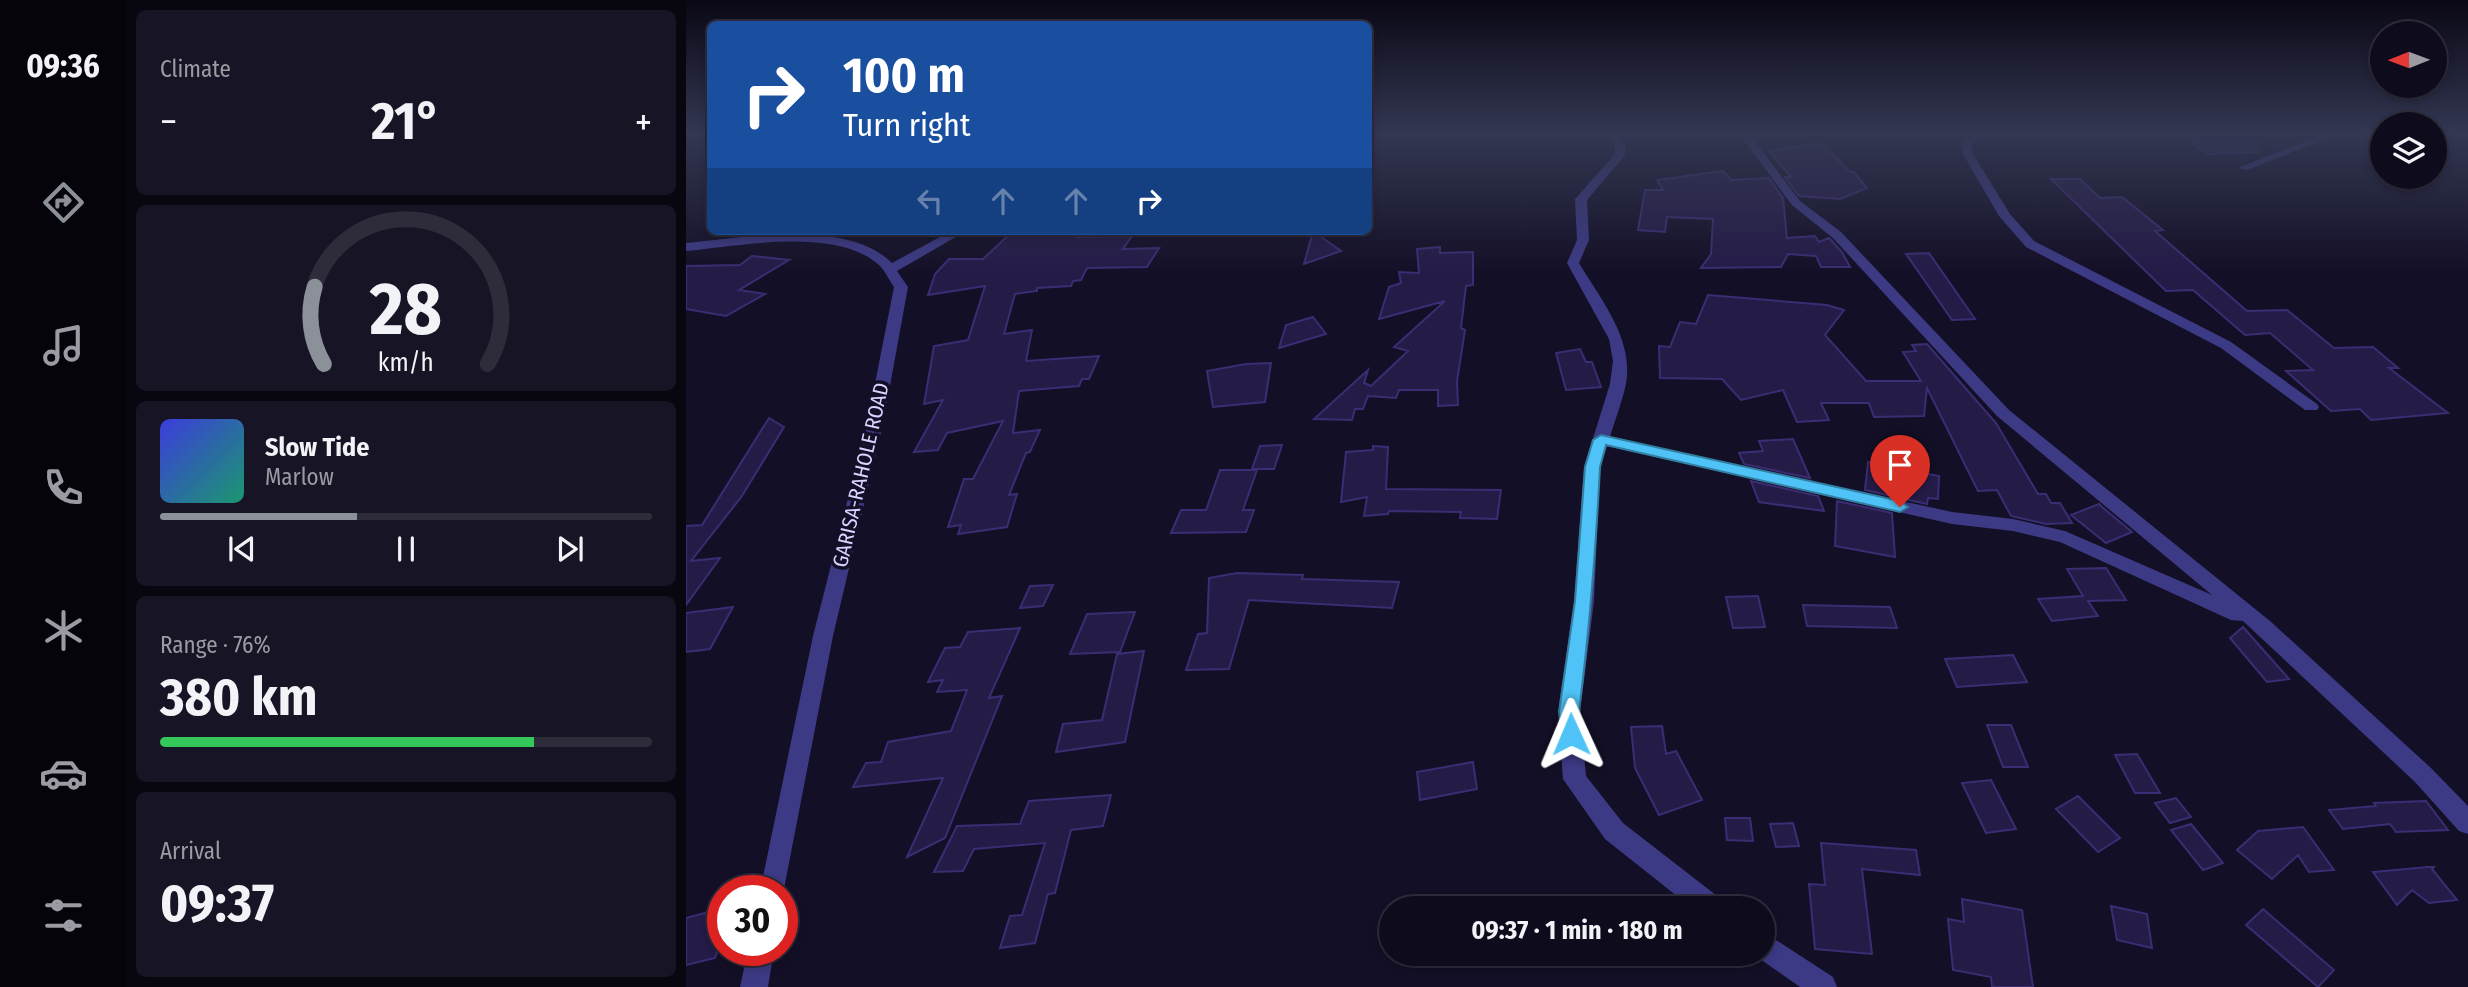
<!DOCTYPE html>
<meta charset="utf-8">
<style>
body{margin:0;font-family:"Fira Sans Condensed",sans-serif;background:#171425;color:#f1f3f6;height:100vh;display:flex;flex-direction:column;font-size:26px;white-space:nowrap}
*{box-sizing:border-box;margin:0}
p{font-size:23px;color:#9b9ba3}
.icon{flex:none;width:38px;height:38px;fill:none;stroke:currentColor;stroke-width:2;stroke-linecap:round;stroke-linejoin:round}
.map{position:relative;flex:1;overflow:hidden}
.details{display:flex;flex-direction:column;gap:10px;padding:10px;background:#08060f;width:560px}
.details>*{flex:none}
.hud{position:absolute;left:21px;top:21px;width:665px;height:214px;border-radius:10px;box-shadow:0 4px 10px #0003,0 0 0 2px #2e2b3b;background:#1a4fa0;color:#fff;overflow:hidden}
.needle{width:46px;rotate:269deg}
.controls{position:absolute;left:1684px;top:21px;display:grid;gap:14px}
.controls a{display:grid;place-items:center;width:77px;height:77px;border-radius:50%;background:#0e0b1c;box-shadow:0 4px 10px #0003,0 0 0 2px #2e2b3b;font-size:35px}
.speed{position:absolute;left:21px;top:875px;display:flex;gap:14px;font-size:35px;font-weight:700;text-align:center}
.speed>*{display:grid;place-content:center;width:91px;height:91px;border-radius:50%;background:#0e0b1c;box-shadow:0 4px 10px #0003,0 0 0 2px #2e2b3b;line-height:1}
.speed .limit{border:10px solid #d22;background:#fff;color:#111}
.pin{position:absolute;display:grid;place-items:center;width:60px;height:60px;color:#fff;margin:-72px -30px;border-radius:50% 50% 50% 0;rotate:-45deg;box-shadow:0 0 7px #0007}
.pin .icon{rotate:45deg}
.me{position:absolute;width:77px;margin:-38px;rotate:359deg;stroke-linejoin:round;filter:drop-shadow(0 0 5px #0008)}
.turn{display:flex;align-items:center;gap:24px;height:147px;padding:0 21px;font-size:32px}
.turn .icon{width:91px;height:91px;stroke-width:2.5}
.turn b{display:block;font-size:49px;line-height:60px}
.lanes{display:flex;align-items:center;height:66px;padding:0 21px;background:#0003;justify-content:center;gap:35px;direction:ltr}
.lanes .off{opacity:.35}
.big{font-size:52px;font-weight:700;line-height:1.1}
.details .widget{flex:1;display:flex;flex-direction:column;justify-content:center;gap:10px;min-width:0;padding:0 24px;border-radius:10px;background:#171425}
.details .dial{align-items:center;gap:0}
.dial svg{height:182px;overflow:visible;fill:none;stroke:#2e2b3b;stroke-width:7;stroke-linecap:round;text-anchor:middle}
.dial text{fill:#f1f3f6;stroke:none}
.song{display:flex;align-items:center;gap:21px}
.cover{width:84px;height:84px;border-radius:10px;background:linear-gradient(135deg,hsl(240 70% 55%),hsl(160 70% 35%))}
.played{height:7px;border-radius:4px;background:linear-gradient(90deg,#8c9099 40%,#2e2b3b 40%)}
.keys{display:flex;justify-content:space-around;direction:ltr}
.heat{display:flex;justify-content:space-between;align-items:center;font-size:38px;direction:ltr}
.charge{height:10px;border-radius:5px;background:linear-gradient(90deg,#34c759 76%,#2e2b3b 0)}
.trip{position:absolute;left:693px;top:896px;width:396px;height:70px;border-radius:35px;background:#0e0b1c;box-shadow:0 4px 10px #0003,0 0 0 2px #2e2b3b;font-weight:700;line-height:70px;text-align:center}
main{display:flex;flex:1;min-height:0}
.tabs{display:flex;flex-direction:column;width:126px;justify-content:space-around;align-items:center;background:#06040b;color:#9b9ba3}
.tabs .icon{width:49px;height:49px}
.tabs .current{color:#8c9099}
.tabs b{font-size:32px;color:#f1f3f6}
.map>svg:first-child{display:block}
.building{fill:#241b47;stroke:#3b2d73;stroke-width:2}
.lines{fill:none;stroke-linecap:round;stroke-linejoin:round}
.minor{fill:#3d3a85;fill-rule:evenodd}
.route{fill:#4fc3f7;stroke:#337fa1;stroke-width:2}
.labels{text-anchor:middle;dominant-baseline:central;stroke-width:7;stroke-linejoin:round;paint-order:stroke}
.street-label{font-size:21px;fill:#d9d4ff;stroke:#130f26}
</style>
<main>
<nav class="tabs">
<b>09:36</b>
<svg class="icon current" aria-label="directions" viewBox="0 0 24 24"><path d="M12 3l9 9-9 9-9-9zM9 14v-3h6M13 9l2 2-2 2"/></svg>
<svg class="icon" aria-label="music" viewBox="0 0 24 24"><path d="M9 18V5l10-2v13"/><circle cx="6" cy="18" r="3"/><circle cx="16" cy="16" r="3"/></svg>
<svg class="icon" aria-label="phone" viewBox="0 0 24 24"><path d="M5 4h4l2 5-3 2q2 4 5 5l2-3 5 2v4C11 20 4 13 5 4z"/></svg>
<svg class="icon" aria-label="climate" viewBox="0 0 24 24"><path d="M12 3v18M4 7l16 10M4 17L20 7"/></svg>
<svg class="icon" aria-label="car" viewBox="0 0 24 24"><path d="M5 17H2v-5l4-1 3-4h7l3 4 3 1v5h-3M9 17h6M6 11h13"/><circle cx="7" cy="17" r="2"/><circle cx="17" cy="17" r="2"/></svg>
<svg class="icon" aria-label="filters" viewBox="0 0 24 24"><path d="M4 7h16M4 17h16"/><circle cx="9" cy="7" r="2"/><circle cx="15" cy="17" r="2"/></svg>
</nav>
<section class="details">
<div class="widget"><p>Climate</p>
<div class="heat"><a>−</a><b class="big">21°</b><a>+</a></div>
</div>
<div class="widget dial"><svg viewBox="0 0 100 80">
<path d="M14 69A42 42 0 1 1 86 69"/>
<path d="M14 69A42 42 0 0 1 10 35" stroke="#8c9099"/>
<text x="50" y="56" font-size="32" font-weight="700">28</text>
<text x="50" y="72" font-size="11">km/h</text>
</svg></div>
<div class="widget">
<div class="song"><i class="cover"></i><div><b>Slow Tide</b><p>Marlow</p></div></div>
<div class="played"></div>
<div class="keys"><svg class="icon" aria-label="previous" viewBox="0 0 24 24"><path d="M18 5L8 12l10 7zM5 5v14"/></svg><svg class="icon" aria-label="pause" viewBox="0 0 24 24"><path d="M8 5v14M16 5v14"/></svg><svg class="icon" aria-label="next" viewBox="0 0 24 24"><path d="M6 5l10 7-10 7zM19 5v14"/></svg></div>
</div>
<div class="widget"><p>Range · 76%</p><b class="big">380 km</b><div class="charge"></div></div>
<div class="widget"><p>Arrival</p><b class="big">09:37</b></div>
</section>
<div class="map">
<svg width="1782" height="987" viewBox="0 0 1782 987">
<rect width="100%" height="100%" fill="#130f26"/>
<path class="building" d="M1495,135H1572V152L1522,154Z
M1136,143L1164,172H1168L1181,188L1154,199L1113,196L1099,177H1105L1083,151Z
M1037,171L1045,180L1083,178L1097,198L1101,238L1129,236L1133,242L1143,238L1156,252L1164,267H1135L1130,256L1102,254L1095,267L1015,268L1025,254L1027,219L981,217L979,232L952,230L959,190H977L971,180Z
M1365,179H1394L1414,198L1436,197L1477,230L1469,231L1561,311L1601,310L1648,348L1687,347L1712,368H1703L1762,413L1685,420L1674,409L1645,411L1600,371L1627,370L1584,333L1559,335L1507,290L1480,291Z
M327,231H398L391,237L446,236L437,249L473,248L461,267L401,268L395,280L387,281L385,286L351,288V291L329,294L318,334L346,330L340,361L413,356L403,379H396L393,386L333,391L327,433L354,430L344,452L340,453L323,495L331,494L321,527L272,534L275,525L262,527L278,479H287L317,421L261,433L252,450L228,452L257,400L238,404L248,346L282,340L299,286L242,295L249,274L263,259H297Z
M627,231L655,251L618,264Z
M754,247V253L787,252V285L780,286L775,328L779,330L771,381L772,405L752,406V390H713L710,398L682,396L677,409H669L666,420L628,419L682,370L678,383L685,386L722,351L708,347L759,301L693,319L703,287L715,283L713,272L733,273L731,249Z
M1243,253L1289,319L1266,320L1220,254Z
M66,256L103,260L53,290L79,294L40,316L0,309V266L54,265Z
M1022,295L1141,305L1158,310L1139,335L1180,381H1235L1217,352L1230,351L1226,345L1241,344L1310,423L1352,494H1360L1365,503H1374L1386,523L1360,524L1325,516L1311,490L1292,491L1241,388L1238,416L1188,417L1183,403H1135L1143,420L1111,422L1097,390L1055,400L1036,379L974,378L973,346L984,347L994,322L1010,324Z
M627,317L640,334L593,348L600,325Z
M894,349L900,362H906L915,387L880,390L870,353Z
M585,363L579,402L527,407L521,371L560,364Z
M83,418L98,427L56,496L5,561L34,558L0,605V526L16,525Z
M1107,439L1124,478L1058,464L1053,453L1077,451L1073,441Z
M596,445L588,469H566L574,446Z
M687,446L702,447L700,489L815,490L811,519L774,518L775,512L703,511L702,514L678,516L681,497L655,502L660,452L687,450Z
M1196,458L1232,465V472L1253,476L1252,499L1242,498L1241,504L1179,490L1182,462L1196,464Z
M534,470H571L557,510H568L560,532L485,533L495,510H520Z
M1065,481L1132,496L1138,511L1073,502Z
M1151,501L1206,513L1209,557L1149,546Z
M1413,504L1416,507L1446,532L1420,543L1385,515Z
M1420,568L1440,600L1402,601L1412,616L1366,621L1352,599L1397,596L1381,569Z
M551,573L617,575L616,579L713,582L706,608L563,600L543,669L500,670L512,634L521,633L523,578Z
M367,585L357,606L334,608L344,586Z
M1072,596L1079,627L1047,628L1040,597Z
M1117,605L1204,607L1211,628L1121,626Z
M47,607L24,649L0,652V613Z
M449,612L434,652L384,654L401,614Z
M1557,627L1603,679L1581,682L1544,638Z
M334,628L303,698L316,696L259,838L221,857L257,778L167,787L180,763L195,762L202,742L265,731L281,690L251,692L257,680L242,682L259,648L274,647L282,632Z
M458,651L439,742L370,752L377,724L416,720L431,654Z
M1327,655L1341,682L1271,687L1259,659Z
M1301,725H1325L1342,767H1317Z
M976,726L980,754L990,751L1016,800L973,815L949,768L945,727Z
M1451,754L1474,793H1449L1429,755Z
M787,762L791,789L734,800L731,772Z
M1305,780L1330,829L1300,833L1276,783Z
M425,795L417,826L385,830L369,893L362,894L349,943L314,948L324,916L336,915L359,843L288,849L277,871L248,872L271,826L334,824L343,801Z
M1392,796L1434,838L1412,852L1370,809Z
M1490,798L1505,817L1484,823L1469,803Z
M1740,801L1762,830L1710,832L1704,824L1657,829L1643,810L1690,806L1688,803Z
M1039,818H1064L1067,841L1041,840Z
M1107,823L1113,846L1090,847L1084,824Z
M1505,824L1537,863L1517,870L1485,830Z
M1617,827L1648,870L1623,872L1612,855L1586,879L1551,850L1572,831Z
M1135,843L1230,850L1234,875L1176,869L1186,954L1129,949L1123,884L1139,885Z
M1742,867H1748L1746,869L1771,900L1743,903L1726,890L1711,905L1687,872Z
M1276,899L1336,910L1347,987H1306L1305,977L1267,970L1262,919L1278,922Z
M1425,906L1461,914L1466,948L1431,940Z
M37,908V935L29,958L0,965V918Z
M1577,909L1648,970L1632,987L1560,925Z"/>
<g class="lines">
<path class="minor" d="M922,135H932L939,145V155L901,200L903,240L893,263C915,300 948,339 940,384C936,402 929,420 924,437L1266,512L1327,519L1379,531L1526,595L1311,416L1147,238L1106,205L1054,135H1064L1114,201L1155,232L1323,410L1584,621L1745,768L1782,806V834L1773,831L1729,782L1557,621L1545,620L1374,542L1327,531L1266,524L921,446L914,467L908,601L894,712L900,776L937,823L1035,899L1039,908H1006L919,839L877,779L872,712L888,601L898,467L924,384L927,361L923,339L881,263L891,240L889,199L929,154V145Z
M1286,135H1298L1285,145L1287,154L1324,214L1348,241L1545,342L1631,404L1633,407L1631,410H1619L1535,348L1340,247L1313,216L1277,154L1275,144Z
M1635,135H1650L1561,170L1552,168Z
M265,231H280L211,271L222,287L197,424L147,636L96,899V891H74L127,636L181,424L208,287C203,280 199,271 194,266C152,226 52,246 0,251V243C57,238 161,218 206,263Z
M1076,931L1147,977L1151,987H1114L1067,954H1076Z
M62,950H88L82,987H54Z"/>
</g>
<linearGradient id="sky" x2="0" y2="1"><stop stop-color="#0a0815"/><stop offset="0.49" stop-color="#333752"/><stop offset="1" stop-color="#333752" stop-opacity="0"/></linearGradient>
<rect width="1782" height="273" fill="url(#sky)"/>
<path class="route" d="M915,435L1214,501L1222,507L1214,512L920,445L914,467C910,546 904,624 894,703C892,716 897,729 892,740L885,743L877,740L873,712L889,601L899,467L907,440Z"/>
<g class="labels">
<g class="street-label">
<text transform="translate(175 475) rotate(-77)">GARISA-RAHOLE ROAD</text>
</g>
</g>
</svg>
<div class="controls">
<a><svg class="needle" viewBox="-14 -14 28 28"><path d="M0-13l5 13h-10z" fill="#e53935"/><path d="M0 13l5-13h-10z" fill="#9b9ba3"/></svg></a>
<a><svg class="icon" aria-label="layers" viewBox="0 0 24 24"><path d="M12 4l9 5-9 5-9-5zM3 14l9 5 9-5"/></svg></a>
</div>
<div class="speed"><div class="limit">30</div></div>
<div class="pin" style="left:1214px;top:507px;background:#d93025"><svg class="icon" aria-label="arrive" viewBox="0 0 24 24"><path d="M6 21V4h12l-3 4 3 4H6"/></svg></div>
<svg class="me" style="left:885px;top:734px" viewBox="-20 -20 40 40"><path d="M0-17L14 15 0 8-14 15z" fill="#4fc3f7" stroke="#fff" stroke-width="4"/></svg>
<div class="trip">09:37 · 1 min · 180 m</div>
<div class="hud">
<div class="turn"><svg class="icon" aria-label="right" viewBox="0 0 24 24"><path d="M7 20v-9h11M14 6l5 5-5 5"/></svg><div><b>100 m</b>Turn right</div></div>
<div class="lanes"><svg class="icon off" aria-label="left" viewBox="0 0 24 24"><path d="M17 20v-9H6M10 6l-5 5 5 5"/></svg><svg class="icon off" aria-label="ahead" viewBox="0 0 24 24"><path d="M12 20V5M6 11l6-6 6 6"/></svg><svg class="icon off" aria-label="ahead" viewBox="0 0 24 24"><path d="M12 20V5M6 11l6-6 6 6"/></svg><svg class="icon" aria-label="right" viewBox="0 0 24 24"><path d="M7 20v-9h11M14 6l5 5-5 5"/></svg></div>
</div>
</div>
</main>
